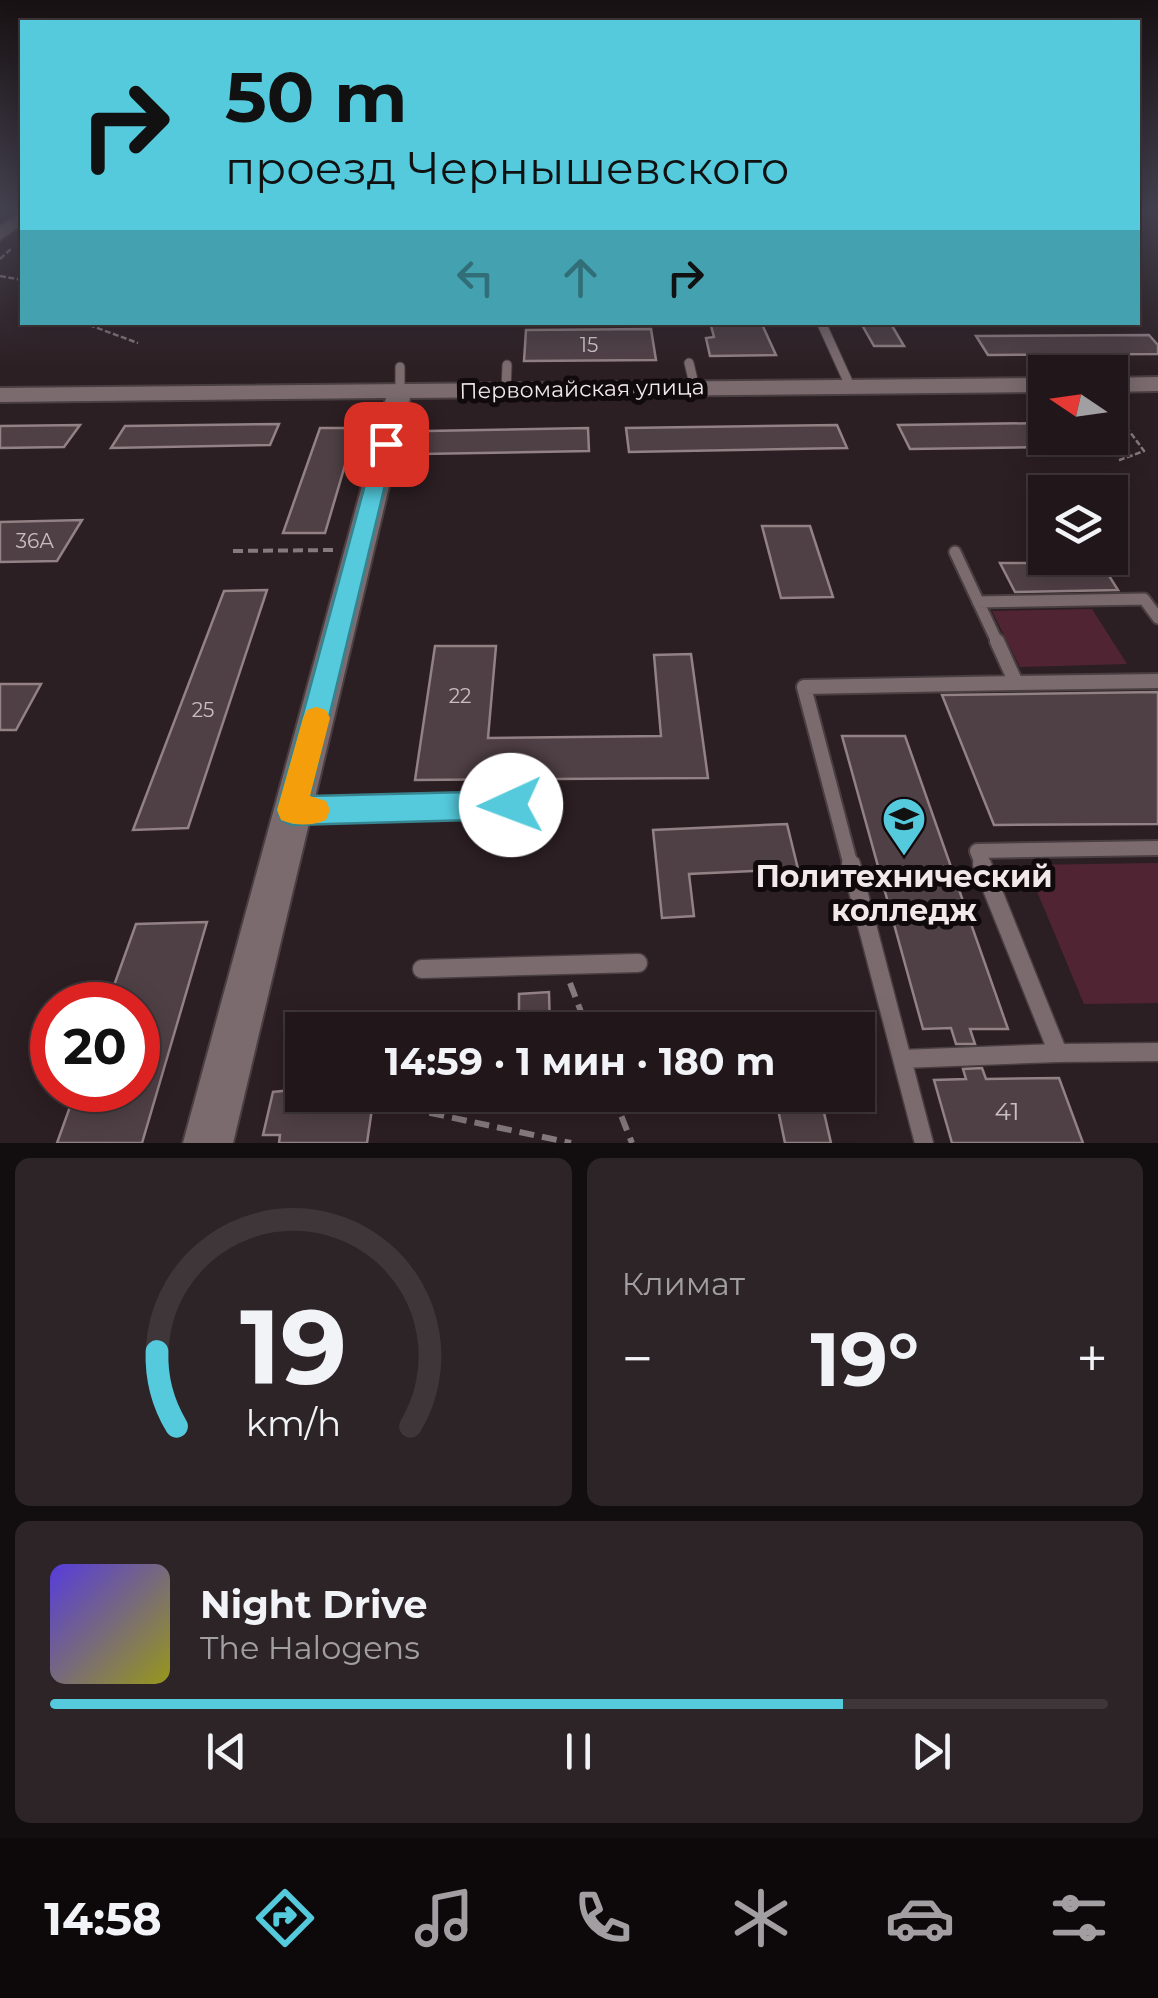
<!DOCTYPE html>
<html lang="ru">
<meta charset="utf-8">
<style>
body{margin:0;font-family:Montserrat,sans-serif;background:#2d2427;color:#f1f3f6;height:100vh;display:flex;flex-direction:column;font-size:38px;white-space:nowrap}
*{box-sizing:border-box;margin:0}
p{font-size:32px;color:#a29fa2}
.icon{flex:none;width:55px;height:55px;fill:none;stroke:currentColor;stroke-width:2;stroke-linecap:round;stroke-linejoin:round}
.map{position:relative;height:1143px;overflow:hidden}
.drawer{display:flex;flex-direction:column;gap:15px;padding:15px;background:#120d0e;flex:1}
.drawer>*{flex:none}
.top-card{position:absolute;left:20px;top:20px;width:1120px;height:305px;border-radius:0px;box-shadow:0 5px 25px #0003,0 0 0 2px #3e3639;background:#54cadc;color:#111;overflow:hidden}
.needle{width:65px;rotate:283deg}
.controls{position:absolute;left:1028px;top:355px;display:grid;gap:20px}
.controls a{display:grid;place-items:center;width:100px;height:100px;border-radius:0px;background:#21171a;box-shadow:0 5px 25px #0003,0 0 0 2px #3e3639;font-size:50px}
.speed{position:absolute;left:30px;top:982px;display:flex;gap:20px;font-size:50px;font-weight:700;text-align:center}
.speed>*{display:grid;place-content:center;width:130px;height:130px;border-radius:50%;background:#21171a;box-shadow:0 5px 25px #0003,0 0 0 2px #3e3639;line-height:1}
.speed .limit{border:15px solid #d22;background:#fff;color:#111}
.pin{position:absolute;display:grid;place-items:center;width:85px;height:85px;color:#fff;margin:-42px;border-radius:20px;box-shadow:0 5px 15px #0006}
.me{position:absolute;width:110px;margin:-55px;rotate:268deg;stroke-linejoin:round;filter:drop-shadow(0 0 8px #0008)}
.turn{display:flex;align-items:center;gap:35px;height:210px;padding:0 40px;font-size:45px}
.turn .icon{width:130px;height:130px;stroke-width:2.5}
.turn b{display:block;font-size:70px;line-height:85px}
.lanes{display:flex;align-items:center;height:95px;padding:0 40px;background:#0003;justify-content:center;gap:50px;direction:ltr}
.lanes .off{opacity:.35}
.big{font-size:75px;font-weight:700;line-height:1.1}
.drawer .widget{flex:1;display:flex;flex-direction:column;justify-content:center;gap:15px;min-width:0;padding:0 35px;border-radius:15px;background:#2d2427}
.drawer .dial{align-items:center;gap:0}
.dial svg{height:260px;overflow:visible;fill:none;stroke:#3e3639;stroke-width:7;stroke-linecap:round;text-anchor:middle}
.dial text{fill:#f1f3f6;stroke:none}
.song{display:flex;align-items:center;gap:30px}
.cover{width:120px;height:120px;border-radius:15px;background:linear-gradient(135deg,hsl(250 70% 55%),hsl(60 70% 35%))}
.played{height:10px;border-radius:5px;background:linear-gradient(90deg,#54cadc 75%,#3e3639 75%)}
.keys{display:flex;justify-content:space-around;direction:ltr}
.heat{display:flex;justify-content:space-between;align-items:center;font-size:55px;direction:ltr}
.drawer .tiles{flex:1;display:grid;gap:15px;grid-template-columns:1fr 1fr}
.widget:last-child{grid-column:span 2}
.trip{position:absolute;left:285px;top:1012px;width:590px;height:100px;border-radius:0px;background:#21171a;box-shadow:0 5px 25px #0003,0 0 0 2px #3e3639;font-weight:700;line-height:100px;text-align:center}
.menu{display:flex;height:160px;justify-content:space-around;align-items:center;background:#0d090a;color:#a29fa2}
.menu .icon{width:70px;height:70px}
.menu .current{color:#54cadc}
.menu b{font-size:45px;color:#f1f3f6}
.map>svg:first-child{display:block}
.green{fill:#512434}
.building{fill:#4f4045;stroke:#928185;stroke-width:2.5}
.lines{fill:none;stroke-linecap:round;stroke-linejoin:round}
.lane-far3-casing{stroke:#493e41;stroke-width:11}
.lane-far2-casing{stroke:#493e41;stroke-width:15}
.lane-far1-casing{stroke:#493e41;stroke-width:18}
.lane-casing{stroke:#493e41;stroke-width:21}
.secondary-casing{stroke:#493e41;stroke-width:4}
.path-far2{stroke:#857a7d;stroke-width:2.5;stroke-dasharray:6 2.5;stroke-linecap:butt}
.path-far1{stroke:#857a7d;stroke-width:4;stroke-dasharray:10 5;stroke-linecap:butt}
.path{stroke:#857a7d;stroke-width:6;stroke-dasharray:15 8;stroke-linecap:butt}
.lane-far3{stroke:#7b6b6f;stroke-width:9}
.lane-far2{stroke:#7b6b6f;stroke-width:11}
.lane-far1{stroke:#7b6b6f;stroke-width:14}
.lane{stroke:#7b6b6f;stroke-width:18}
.secondary{fill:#7b6b6f;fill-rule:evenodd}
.route{fill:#54cadc;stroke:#37838f;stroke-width:2.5}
.slow{fill:#f59e0b}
.labels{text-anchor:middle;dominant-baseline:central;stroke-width:10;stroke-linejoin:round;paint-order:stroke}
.number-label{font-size:20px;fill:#c8bec1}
.far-street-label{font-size:22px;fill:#f1e8ea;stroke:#100a0c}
.near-number-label{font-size:25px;fill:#c8bec1}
.near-poi-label{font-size:30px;font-weight:bold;fill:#f1e8ea;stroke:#100a0c}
</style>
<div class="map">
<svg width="1158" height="1143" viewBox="0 0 1158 1143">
<rect width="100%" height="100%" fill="#2c1f23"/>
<path class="green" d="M1092,609L1127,664L1020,667L992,611Z
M1158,863V1003L1084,1004L1026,865Z"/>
<path class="building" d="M710,322H761L776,355L710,356L706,338L714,337Z
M891,324L904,346H874L862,325Z
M651,329L656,360L524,361L526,330Z
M1149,335L1158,345V354L988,355L976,336Z
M1045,423V447L910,449L898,425Z
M279,424L270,445L111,448L125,426Z
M80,425L64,447L0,448V426Z
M837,425L847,448L629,452L626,428Z
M320,428H356L325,533H283Z
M588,428L589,451L421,454L426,431Z
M82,520L57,561L0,562V522Z
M762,526H810L833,597L781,598Z
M1000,563H1101L1118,590L1015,592Z
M267,590L188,828L133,830L224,591Z
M435,646H496L488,738L661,736L654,655L691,654L708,778L415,780Z
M0,684H41L16,730H0Z
M1158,692V824L994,825L942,695Z
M842,736H905L1008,1029H970L975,1044H956L951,1028L923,1029Z
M787,824L798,869L689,874L694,916L662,918L653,830Z
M207,922L142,1143H57L76,1090H138V1005H107L136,924Z
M549,992L550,1030H519V994Z
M386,1012L383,1030H320V1013Z
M982,1068L986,1079L1059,1078L1083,1143H952L934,1080L966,1079L963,1069Z
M302,1089V1095H374L367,1143H279L280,1135H263L273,1092Z
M775,1095H820L831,1143H785Z"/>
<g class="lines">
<defs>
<path id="lane-far3" d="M821,322L850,386
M689,363L695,388
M400,367V391
M506,390L507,365"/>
<path id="lane-far2" d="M955,552L998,644
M978,602L1144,599L1158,618"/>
<path id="lane-far1" d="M1016,683L1158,681
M301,810L511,805
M851,866L804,687L1016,683L997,641
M983,866L977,851L1158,848"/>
<path id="lane" d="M851,864L924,1143
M422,969L638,963
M1058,1053L1158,1052
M902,1059L1058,1053L982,864"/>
<path id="secondary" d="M22,210V224L0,240V226Z
M1158,377V391L1110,392V378Z
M1045,378V392L410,398L233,1143H183L386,398L0,402V388Z"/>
</defs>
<use href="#lane-far3" class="lane-far3-casing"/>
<use href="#lane-far2" class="lane-far2-casing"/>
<use href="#lane-far1" class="lane-far1-casing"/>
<use href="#lane" class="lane-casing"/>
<use href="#secondary" class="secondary-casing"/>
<path class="path-far2" d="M0,259L12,248
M0,276L22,280
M81,322L138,343
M1111,406L1144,451L1117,461"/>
<path class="path-far1" d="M233,551L333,550"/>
<path class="path" d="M570,983L588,1030
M613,1095L632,1143
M407,1108L571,1143"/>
<use href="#lane-far3" class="lane-far3"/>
<use href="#lane-far2" class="lane-far2"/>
<use href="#lane-far1" class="lane-far1"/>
<use href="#lane" class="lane"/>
<use href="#secondary" class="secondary"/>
</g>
<linearGradient id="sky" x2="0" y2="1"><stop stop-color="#181113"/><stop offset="0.57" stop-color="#454250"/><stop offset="1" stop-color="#454250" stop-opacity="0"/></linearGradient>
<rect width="1158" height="368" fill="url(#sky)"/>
<path class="route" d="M386,438L395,444L310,796L511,791L521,795L526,805L521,815L511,819L292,825L281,820L277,810L376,444Z"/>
<path class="slow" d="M316,707L326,710L330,718L310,796L326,801L330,810L326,820C311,826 296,826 281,820L277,810L303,718L307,710Z"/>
<defs>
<symbol id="university-pin" viewBox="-11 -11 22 30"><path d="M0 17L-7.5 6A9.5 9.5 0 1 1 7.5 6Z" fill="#54cadc" stroke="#100a0c"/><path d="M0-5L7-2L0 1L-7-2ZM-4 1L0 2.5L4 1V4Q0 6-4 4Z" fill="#111"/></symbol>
</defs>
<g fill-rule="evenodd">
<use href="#university-pin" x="879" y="794" width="50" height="68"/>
</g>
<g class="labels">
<g class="number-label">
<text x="589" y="345">15</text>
<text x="35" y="541">36А</text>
<text x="460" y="696">22</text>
<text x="203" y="710">25</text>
</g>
<g class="far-street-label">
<text transform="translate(582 389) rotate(-1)">Первомайская улица</text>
</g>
<g class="near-number-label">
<text x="1007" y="1111">41</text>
</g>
<g class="near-poi-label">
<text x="904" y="876">Политехнический<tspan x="904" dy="34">колледж</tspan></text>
</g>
</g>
</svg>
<div class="controls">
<a><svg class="needle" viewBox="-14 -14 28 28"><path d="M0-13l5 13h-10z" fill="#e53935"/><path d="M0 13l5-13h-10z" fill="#a29fa2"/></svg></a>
<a><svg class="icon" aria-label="layers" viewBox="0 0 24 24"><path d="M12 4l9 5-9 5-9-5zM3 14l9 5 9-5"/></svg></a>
</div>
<div class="speed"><div class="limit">20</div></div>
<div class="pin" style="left:386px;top:444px;background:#d93025"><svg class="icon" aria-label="arrive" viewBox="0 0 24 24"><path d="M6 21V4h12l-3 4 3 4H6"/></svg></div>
<svg class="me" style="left:511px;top:805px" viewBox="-20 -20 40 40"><circle r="19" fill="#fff"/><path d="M0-13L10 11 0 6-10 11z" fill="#54cadc"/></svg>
<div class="trip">14:59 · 1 мин · 180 m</div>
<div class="top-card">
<div class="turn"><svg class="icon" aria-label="right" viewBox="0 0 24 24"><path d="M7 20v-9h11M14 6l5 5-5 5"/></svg><div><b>50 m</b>проезд Чернышевского</div></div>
<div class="lanes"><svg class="icon off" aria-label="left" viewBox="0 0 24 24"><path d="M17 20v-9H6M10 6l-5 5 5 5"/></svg><svg class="icon off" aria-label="ahead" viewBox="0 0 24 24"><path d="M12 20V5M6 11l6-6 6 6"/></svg><svg class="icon" aria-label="right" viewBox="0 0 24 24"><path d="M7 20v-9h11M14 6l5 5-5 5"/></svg></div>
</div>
</div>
<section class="drawer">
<div class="tiles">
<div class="widget dial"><svg viewBox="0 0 100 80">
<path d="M14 69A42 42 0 1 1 86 69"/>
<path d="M14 69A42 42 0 0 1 8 46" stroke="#54cadc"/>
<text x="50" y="56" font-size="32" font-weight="700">19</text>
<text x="50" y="72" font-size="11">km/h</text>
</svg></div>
<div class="widget"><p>Климат</p>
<div class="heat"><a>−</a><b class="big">19°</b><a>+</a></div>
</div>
<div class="widget">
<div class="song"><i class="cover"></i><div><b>Night Drive</b><p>The Halogens</p></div></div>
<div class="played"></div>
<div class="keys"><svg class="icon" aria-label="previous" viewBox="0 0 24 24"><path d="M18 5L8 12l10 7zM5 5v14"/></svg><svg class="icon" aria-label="pause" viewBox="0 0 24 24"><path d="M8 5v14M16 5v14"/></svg><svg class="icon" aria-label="next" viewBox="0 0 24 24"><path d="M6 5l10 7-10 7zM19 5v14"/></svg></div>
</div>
</div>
</section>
<nav class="menu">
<b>14:58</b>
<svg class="icon current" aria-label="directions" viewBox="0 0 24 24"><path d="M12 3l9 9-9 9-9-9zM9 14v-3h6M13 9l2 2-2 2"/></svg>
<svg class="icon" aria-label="music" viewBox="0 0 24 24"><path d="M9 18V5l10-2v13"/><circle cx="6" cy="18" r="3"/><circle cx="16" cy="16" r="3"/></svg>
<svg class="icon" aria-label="phone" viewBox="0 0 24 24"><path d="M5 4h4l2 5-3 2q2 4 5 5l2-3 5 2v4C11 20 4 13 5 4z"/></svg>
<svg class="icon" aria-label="climate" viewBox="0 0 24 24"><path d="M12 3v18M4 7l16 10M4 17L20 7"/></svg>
<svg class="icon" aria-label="car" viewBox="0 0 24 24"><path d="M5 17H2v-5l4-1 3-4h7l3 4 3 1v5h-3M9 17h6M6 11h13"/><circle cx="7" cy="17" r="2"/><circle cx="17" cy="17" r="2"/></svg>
<svg class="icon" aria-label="filters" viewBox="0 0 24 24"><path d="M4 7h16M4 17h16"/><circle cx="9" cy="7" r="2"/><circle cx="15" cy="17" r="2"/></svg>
</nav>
